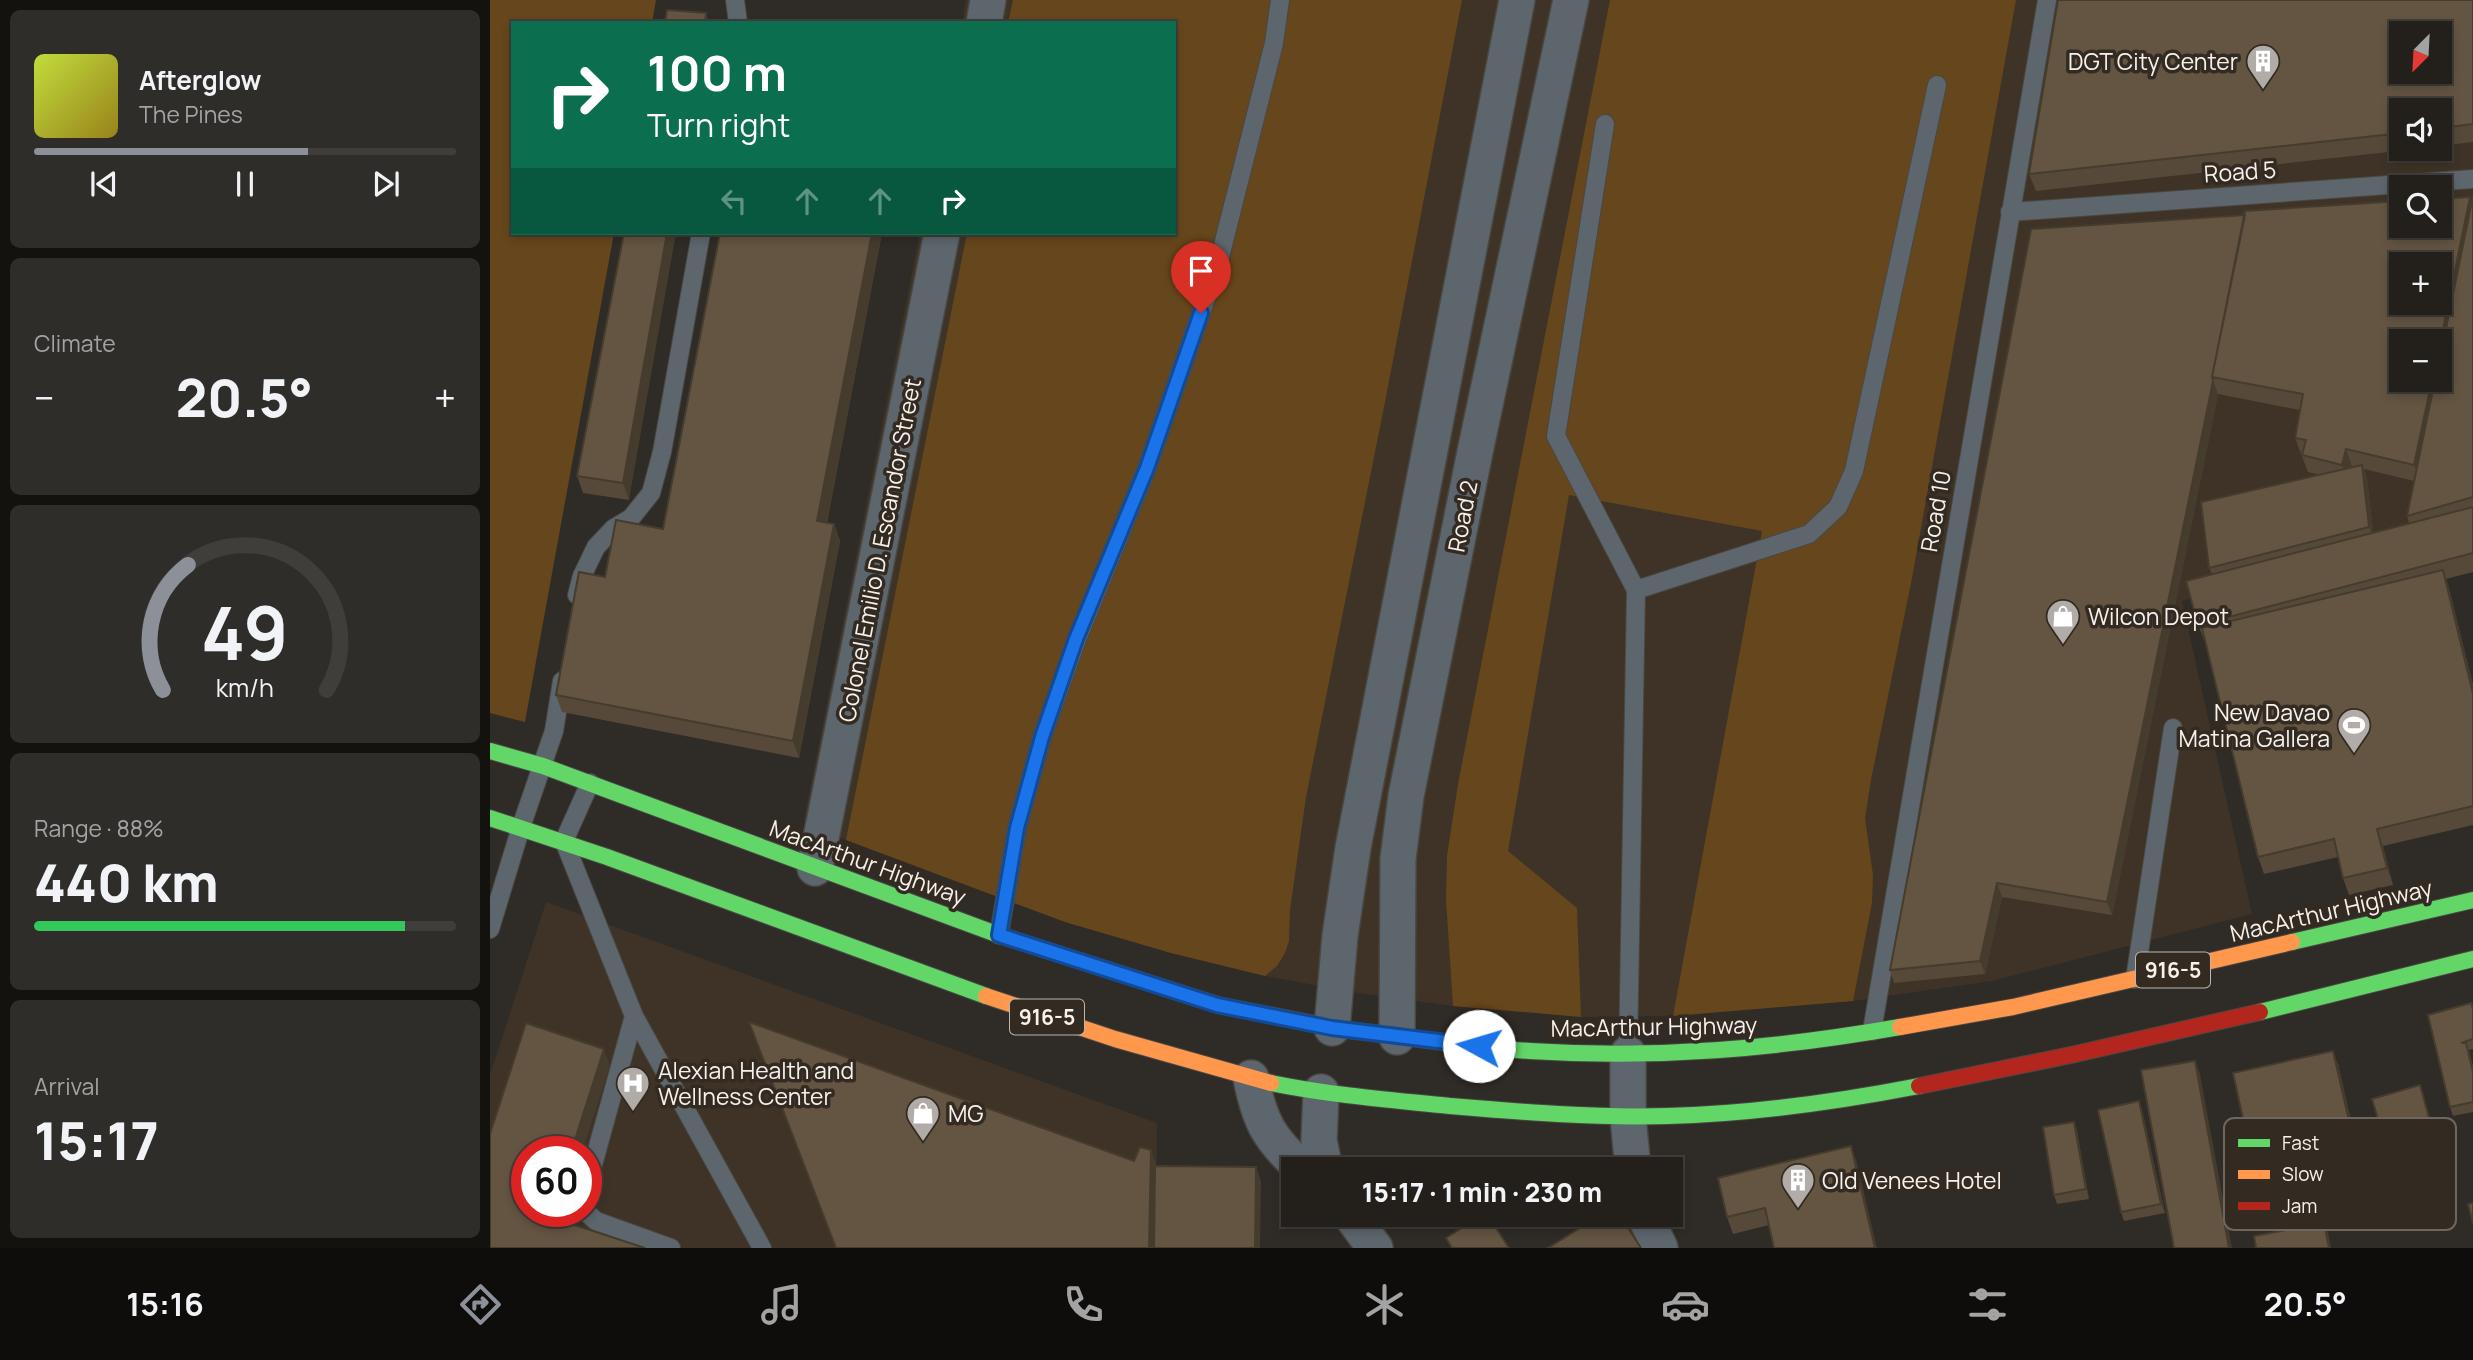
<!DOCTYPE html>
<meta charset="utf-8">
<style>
body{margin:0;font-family:Manrope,sans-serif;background:#2f2d29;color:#f1f3f6;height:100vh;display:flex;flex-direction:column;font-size:26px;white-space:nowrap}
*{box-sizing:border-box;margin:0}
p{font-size:23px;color:#a3a3a3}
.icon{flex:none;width:38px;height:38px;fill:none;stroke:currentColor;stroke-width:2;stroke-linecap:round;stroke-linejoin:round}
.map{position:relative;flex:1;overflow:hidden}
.side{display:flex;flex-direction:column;gap:10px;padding:10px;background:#13120f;width:490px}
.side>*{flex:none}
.hud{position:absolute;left:21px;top:21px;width:665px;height:214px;border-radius:0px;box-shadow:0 4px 10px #0003,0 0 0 2px #403e3b;background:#0b6e4f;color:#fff;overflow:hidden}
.needle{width:46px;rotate:204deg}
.controls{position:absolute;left:1899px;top:21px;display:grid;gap:14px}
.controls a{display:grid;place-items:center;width:63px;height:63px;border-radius:0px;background:#23201c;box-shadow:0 4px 10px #0003,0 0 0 2px #403e3b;font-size:35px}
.speed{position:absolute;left:21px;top:1136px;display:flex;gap:14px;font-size:35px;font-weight:700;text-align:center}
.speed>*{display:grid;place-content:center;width:91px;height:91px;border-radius:50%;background:#23201c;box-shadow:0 4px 10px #0003,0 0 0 2px #403e3b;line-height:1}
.speed .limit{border:10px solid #d22;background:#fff;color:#111}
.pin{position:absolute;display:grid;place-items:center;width:60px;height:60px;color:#fff;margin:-72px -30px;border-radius:50% 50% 50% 0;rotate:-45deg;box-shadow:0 0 7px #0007}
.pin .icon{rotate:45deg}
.me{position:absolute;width:77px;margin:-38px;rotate:276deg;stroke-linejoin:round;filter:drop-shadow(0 0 5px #0008)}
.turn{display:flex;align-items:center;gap:24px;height:147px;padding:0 21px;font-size:32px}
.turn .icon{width:91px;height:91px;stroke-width:2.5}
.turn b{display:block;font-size:49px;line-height:60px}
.lanes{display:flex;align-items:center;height:66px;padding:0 21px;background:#0003;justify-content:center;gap:35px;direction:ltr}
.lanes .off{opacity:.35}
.big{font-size:52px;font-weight:800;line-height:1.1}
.side .tile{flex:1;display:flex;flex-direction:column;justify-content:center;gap:10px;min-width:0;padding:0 24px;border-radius:10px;background:#2f2d29}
.side .dial{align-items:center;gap:0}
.dial svg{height:182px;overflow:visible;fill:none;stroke:#403e3b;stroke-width:7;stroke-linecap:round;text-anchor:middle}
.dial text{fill:#f1f3f6;stroke:none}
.song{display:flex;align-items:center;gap:21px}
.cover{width:84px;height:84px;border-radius:10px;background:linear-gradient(135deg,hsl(70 70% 55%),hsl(50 70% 35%))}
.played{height:7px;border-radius:4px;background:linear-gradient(90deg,#8c9099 65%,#403e3b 65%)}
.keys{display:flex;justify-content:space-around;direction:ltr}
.heat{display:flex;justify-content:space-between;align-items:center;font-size:38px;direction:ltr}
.charge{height:10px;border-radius:5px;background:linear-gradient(90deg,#34c759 88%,#403e3b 0)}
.trip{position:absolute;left:791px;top:1157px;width:402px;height:70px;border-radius:0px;background:#23201c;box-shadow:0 4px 10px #0003,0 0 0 2px #403e3b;font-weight:800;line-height:70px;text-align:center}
.tab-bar{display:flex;height:112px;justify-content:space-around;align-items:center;background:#0e0d0b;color:#a3a3a3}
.tab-bar .icon{width:49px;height:49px}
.tab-bar .current{color:#8c9099}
.tab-bar b{font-size:32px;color:#f1f3f6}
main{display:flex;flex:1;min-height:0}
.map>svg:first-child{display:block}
.built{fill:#3e3326;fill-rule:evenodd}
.green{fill:#66461c}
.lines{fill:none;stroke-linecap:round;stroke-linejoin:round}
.lane-casing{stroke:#4a4743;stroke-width:20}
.street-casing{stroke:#4a4743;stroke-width:38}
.fast-casing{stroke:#4a4743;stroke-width:18}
.slow-casing{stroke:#4a4743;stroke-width:18}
.jam-casing{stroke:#4a4743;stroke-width:18}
.lane{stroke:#5d666d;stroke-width:18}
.street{stroke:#5d666d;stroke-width:35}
.fast{stroke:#63d668;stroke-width:16}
.slow{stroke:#ff974d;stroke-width:16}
.jam{stroke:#b3261e;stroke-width:16}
.wall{fill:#564939;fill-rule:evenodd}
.shaded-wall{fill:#463c2e}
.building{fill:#645542;stroke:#463c2e;stroke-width:2;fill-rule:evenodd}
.route-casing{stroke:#114b97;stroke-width:18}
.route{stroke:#1a73e8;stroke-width:12}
.labels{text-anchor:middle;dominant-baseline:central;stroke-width:7;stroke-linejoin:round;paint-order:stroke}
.shield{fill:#332b22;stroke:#bcb6af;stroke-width:2}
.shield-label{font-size:21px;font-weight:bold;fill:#f7f1ec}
.poi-label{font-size:23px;fill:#f7f1ec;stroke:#332b22;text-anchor:start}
.street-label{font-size:23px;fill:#f7f1ec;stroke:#332b22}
.key{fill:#332b22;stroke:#6e665f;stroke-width:2}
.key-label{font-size:19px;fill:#f7f1ec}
</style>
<main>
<section class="side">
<div class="tile">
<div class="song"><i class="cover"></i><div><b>Afterglow</b><p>The Pines</p></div></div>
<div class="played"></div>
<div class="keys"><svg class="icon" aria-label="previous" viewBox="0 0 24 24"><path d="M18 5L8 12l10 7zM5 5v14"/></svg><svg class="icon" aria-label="pause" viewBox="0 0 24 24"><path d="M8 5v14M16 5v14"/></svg><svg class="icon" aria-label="next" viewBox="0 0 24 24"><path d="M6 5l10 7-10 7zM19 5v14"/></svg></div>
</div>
<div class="tile"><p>Climate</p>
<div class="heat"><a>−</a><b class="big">20.5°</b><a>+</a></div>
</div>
<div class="tile dial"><svg viewBox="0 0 100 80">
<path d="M14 69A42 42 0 1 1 86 69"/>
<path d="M14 69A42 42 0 0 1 25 14" stroke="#8c9099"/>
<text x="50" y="56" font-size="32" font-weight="700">49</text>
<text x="50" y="72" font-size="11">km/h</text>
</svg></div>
<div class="tile"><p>Range · 88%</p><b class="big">440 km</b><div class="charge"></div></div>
<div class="tile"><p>Arrival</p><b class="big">15:17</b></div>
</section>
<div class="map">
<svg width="1983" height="1248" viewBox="0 0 1983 1248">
<rect width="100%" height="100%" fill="#2f2b26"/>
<path class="built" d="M476,0H1983V516L1692,601L1762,914L1502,981L1363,1001L1183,1016L1091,1017L963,1006L868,993L775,976L681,953L575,922L356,840L314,820L430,233H684V23H472ZM1911,33H1950V72H1911ZM1911,110H1950V149H1911ZM1911,187H1950V226H1911ZM1911,264H1950V303H1911ZM1911,341H1950V380H1911Z
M56,902L667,1123L666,1248H0V1075ZM37,1152H96V1211H37Z"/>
<path class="green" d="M0,0H166L162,23H23V233H124L35,722L0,713Z
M523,0H972L895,402L816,797L800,910L799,941L795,953L787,966L775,976L681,953L575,922L356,840L477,233H684V23H518Z
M1120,0H1526L1422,578L1381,780L1375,818L1383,875L1382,903L1363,1001L1183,1016L1272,531L1079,495L1018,851L1087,908L1091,1017L963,1006L956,899L957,856L968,784Z"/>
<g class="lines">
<defs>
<path id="lane" d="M245,0L248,23
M1115,124L1066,436L1146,590L1138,1054
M1520,212L1983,179
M1146,590L1319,534L1348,507L1364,471L1447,85
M87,595L92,576L106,547L124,528L141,518L161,493L172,452L211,233
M0,929L31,827L64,731L72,681
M509,935L527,828L552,737L587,639L657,468L729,261L784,43L790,0
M1645,979L1683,728
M144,1016L272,1248
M1382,1031L1557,0
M96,1190L144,1016L74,841L100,783
M95,1211L106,1221L181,1248"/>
<path id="street" d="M494,23L498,0
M325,868L452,233
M842,1028L850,936L863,848L1027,0
M907,1037L908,859L916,796L985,452L1081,0
M1138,1054V1117L1143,1169
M761,1078C770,1123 779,1138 812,1169
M831,1092L829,1141L835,1169
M860,1214L885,1248
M1154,1214L1170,1248"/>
<path id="fast" d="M0,751L53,766L509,935L603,965
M0,818L117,857L496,996
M1802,942L1983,900
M1770,1012L1983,959
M850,1029C913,1036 976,1047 1040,1051C1167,1059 1284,1049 1410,1027
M781,1083C840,1095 900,1100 960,1106C1032,1112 1104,1118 1177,1116C1262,1114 1346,1102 1429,1086"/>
<path id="slow" d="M603,965L728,1005L850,1029
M496,996L625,1039L781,1083
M1410,1027L1523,1007L1802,942"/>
<path id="jam" d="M1429,1086L1581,1055L1770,1012"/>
</defs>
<use href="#lane" class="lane-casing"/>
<use href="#street" class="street-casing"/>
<use href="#fast" class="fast-casing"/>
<use href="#slow" class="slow-casing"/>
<use href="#jam" class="jam-casing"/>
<use href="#lane" class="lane"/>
<use href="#street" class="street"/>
<use href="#fast" class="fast"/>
<use href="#slow" class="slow"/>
<use href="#jam" class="jam"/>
</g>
<path class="wall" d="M1983,0V142L1950,146V110H1911V149H1926L1546,191L1539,174Z
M1983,196V572L1956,579L1959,588L1983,685V825L1893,846L1903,885L1859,895L1853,878L1848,857L1774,874L1768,857L1715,642L1708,625L1722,574L1719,568L1830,475L1818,472L1805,438L1810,410L1728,394L1622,915L1512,897L1495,974L1404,983L1400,970L1541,229L1982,201ZM1874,469L1924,481L1917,516L1919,523L1883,532L1877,479Z
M134,233L139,500L93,493L87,476Z
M230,233H392L337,523L344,524L350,541L309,758L72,712L66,695L115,577L173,529Z
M1983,1008V1049L1979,1050L1983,1067V1112L1963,1116L1960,1107L1938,1015Z
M1848,1064L1870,1160L1769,1182L1764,1169Z
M1933,1094L1948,1145L1900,1158L1897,1149Z
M1652,1110L1675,1213L1634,1221L1631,1212Z
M1584,1122L1587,1131L1599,1199L1567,1204L1564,1195Z
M1367,1163L1279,1225L1243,1234L1237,1217Z
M1815,1181L1821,1210L1790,1215L1788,1210Z"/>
<path class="shaded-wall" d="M216,13L220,23H215Z
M1980,197L1983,204L1931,482L1924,465L1942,380H1950V344Z
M177,233H186L139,500L133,483Z
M382,233H392L334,538L327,521Z
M1723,381L1728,394L1622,915L1617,902Z
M1856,449L1862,466L1858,482L1852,465Z
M1872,465L1877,479L1884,540L1879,527Z
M344,524L350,541L309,758L303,741Z
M1953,570L1959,588L1983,685V694Z
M1887,829L1893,846L1903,885L1897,868Z
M1507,883L1512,897L1495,974L1490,961Z
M114,1049L120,1066L92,1152H81Z
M1843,1051L1848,1064L1870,1160L1865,1147Z
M1705,1061L1710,1074L1742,1248H1739Z
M1649,1101L1652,1110L1675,1213L1671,1204Z
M1584,1122L1587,1131L1599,1199L1596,1189Z
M1361,1146L1367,1163L1387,1248H1385Z
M661,1150L666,1164L664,1248H659Z
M766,1167L771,1181L770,1248H765Z
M61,1211H73L66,1234L60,1217Z
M1834,1223L1838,1232L1841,1248H1839Z"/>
<path class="building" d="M1568,0H1983V124L1950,128V110H1911V133L1539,174ZM1911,33H1950V72H1911Z
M177,10L216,13L215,23H175Z
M1983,196V497L1917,516L1945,380H1950V358Z
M1980,197L1950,344V341H1911V380H1942L1924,465L1856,449L1852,465L1812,455L1816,440L1805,438L1813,394L1722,377L1755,211L1911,201V226H1950V199ZM1911,264H1950V303H1911Z
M1755,215L1722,377L1723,381L1617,902L1507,883L1490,961L1400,970L1541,229Z
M134,233H177L133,483L87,476Z
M230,233H382L327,521L344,524L303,741L66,695L89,572L115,577L126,520L173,529Z
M1872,465L1879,527L1719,568L1711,502Z
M1983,507V553L1708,625L1696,581Z
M1953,570L1983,694V806L1887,829L1897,868L1853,878L1844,839L1768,857L1712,628Z
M1981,1003L1983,1009V1039L1971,1043H1976L1983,1072V1102L1960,1107L1938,1015Z
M259,1022L644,1161L650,1147L661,1150L659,1248H346Z
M36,1023L114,1049L81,1152H37V1211H61L60,1217L155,1248H0V1134Z
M1843,1051L1865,1147L1764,1169L1743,1073Z
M1705,1061L1739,1248H1684L1651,1070Z
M1930,1085L1944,1136L1897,1149L1882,1099Z
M1649,1101L1671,1204L1631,1212L1608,1110Z
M1584,1122L1596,1189L1564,1195L1553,1127Z
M1361,1146L1385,1248H1284L1275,1208L1237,1217L1228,1178Z
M665,1166L766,1167L765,1248H664Z
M981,1167L982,1169H947Z
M1983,1203V1223L1978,1204Z
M994,1214H997L1019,1248H962L956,1238Z
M1112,1214H1129L1151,1248H1058Z
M1834,1223L1839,1248H1766L1764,1236Z"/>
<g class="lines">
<defs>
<path id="route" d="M711,313L657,468L586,639L552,737L527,828L509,935L727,1005L842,1028L989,1046"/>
</defs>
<use href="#route" class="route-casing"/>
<use href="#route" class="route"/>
</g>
<defs>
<symbol id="building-pin" viewBox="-11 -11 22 30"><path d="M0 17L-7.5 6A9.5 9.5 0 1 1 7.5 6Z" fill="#b1aca7" stroke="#332b22"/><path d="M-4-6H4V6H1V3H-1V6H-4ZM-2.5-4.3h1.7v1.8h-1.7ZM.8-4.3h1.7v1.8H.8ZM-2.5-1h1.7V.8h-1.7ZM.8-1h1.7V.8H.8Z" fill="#fff"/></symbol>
<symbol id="shop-pin" viewBox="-11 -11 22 30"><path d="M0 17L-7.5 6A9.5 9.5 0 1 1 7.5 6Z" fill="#b1aca7" stroke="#332b22"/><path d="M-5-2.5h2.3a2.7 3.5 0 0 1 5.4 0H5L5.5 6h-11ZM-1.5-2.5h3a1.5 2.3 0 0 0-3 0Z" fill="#fff"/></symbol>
<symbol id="stadium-pin" viewBox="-11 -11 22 30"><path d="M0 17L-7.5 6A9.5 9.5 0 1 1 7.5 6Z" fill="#b1aca7" stroke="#332b22"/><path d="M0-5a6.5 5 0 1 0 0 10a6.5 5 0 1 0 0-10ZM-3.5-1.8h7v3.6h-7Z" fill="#fff"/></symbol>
<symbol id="hospital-pin" viewBox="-11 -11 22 30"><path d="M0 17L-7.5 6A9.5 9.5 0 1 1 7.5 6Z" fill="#b1aca7" stroke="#332b22"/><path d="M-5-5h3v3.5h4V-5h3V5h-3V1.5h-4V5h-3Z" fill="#fff"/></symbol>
</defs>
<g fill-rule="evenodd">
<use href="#building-pin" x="1754" y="42" width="38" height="52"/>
<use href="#shop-pin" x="1554" y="597" width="38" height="52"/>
<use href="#stadium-pin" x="1845" y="706" width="38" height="52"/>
<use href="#hospital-pin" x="124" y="1064" width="38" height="52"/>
<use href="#shop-pin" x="414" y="1094" width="38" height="52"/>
<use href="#building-pin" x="1289" y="1161" width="38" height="52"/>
</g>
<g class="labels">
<g class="shield">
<rect x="1646" y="952.5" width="74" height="35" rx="5"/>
<rect x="520" y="999.5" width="74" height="35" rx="5"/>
</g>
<g class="shield-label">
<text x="1683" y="970">916-5</text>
<text x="557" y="1017">916-5</text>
</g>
<g class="poi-label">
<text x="1748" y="61" text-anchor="end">DGT City Center</text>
<text x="1598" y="616">Wilcon Depot</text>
<text x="1840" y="712" text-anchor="end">New Davao<tspan x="1840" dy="26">Matina Gallera</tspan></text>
<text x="168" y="1070">Alexian Health and<tspan x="168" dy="26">Wellness Center</tspan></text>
<text x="458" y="1113">MG</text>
<text x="1332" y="1180">Old Venees Hotel</text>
</g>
<g class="street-label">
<text transform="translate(1750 171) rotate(-4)">Road 5</text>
<text transform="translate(1445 511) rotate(-80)">Road 10</text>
<text transform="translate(972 516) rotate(-79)">Road 2</text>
<text transform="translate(389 550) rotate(-79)">Colonel Emilio D. Escandor Street</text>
<text transform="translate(378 862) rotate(20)">MacArthur Highway</text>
<text transform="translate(1841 910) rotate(-13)">MacArthur Highway</text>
<text transform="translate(1164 1026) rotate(-1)">MacArthur Highway</text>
</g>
</g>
<rect x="1734" y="1118" width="232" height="112" rx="10" class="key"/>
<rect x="1748" y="1139" width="32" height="8" fill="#63d668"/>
<rect x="1748" y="1170" width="32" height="9" fill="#ff974d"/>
<rect x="1748" y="1202" width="32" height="8" fill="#b3261e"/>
<g class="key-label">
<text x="1792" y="1150">Fast</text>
<text x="1792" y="1181">Slow</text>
<text x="1792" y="1213">Jam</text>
</g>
</svg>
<div class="controls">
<a><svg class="needle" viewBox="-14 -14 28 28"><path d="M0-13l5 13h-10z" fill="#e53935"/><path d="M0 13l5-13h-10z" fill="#a3a3a3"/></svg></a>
<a><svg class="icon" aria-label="sound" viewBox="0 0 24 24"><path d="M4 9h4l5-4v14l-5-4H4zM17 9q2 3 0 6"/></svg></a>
<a><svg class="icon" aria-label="search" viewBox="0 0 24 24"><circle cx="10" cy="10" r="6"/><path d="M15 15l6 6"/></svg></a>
<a>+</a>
<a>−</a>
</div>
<div class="speed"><div class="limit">60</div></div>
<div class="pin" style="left:711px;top:313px;background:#d93025"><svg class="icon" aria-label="arrive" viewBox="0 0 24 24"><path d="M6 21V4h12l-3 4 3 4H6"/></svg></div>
<svg class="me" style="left:989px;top:1046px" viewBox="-20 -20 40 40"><circle r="19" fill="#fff"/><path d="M0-13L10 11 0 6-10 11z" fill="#1a73e8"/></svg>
<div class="trip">15:17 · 1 min · 230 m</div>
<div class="hud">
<div class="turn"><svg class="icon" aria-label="right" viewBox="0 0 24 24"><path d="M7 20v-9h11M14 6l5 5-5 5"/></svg><div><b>100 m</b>Turn right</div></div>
<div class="lanes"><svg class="icon off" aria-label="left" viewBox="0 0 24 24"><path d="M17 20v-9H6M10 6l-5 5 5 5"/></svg><svg class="icon off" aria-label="ahead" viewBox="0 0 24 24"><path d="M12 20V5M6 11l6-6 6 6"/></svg><svg class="icon off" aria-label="ahead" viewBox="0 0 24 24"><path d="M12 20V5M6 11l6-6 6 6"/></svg><svg class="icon" aria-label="right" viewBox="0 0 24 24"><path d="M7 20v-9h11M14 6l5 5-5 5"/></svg></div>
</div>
</div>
</main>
<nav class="tab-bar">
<b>15:16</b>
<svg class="icon current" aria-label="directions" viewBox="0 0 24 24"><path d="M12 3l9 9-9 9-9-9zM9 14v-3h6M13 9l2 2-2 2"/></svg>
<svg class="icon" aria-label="music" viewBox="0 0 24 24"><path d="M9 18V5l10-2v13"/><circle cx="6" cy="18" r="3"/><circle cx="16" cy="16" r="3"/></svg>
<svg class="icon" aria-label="phone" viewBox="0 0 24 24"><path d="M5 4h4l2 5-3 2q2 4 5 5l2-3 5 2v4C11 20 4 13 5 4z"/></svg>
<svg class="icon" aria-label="climate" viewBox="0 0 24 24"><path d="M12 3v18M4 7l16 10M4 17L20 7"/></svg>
<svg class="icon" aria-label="car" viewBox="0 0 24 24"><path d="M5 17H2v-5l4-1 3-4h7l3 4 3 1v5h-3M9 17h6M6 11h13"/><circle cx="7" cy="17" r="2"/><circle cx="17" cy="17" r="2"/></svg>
<svg class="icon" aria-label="filters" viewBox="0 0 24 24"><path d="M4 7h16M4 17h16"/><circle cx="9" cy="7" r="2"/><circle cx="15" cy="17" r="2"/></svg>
<b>20.5°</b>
</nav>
